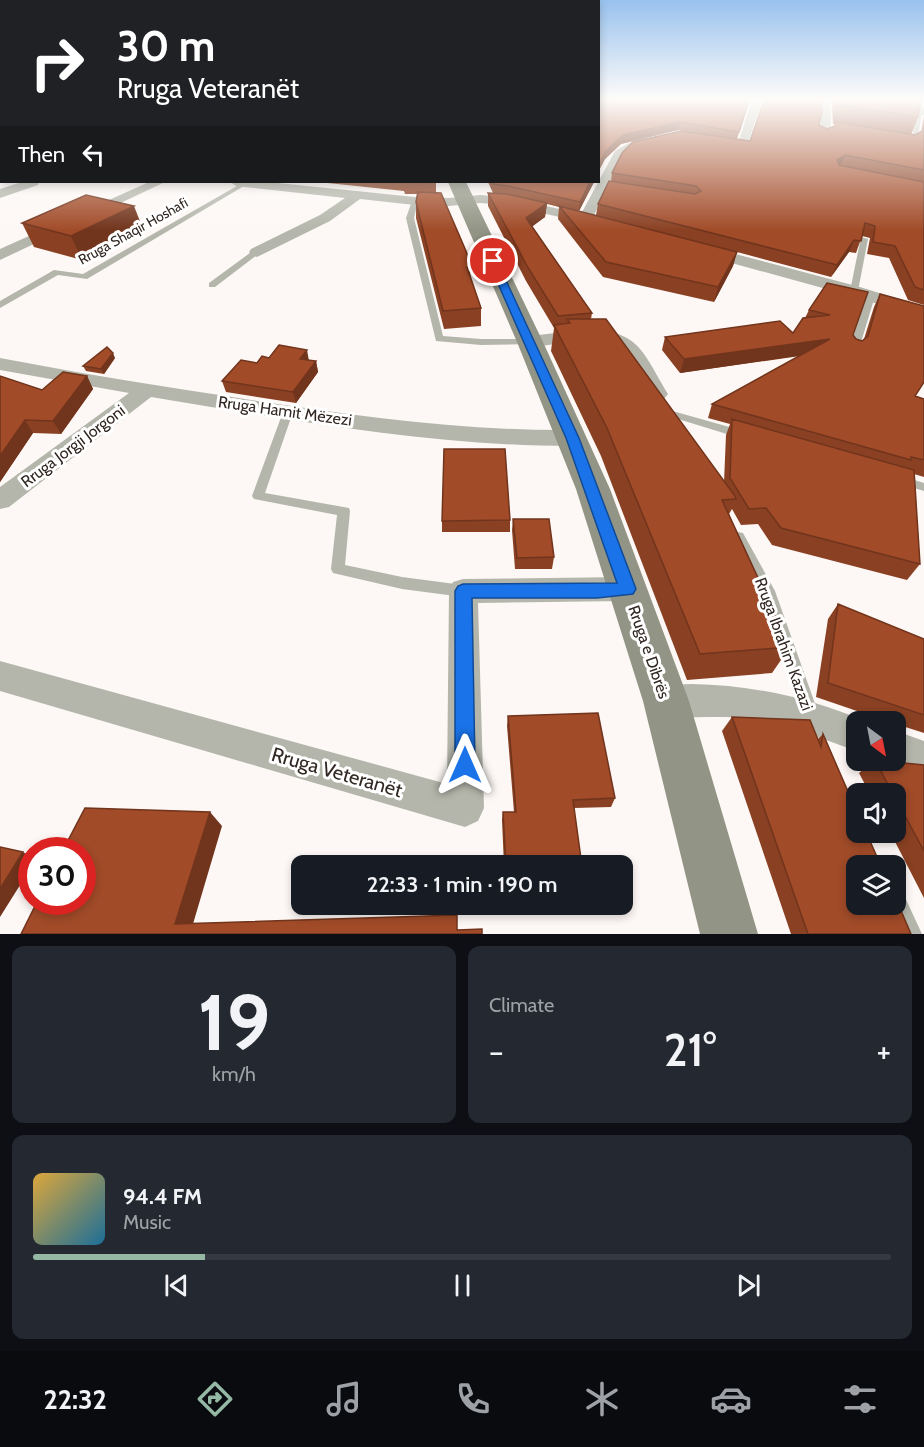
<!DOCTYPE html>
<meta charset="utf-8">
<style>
body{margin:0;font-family:Cabin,sans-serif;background:#242831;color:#f1f3f6;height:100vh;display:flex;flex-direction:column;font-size:22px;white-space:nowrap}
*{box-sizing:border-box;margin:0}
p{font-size:20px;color:#9ea1a6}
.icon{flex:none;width:33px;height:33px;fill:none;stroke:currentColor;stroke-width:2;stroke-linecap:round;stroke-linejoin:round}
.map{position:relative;height:934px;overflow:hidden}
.drawer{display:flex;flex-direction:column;gap:12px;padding:12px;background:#0d0f14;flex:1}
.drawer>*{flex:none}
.hud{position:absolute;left:0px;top:0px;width:600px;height:183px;box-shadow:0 3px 9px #0003;background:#202124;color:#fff;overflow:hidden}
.needle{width:39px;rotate:148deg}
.fabs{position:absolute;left:846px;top:711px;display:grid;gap:12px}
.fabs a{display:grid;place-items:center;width:60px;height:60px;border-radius:12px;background:#171b24;box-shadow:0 3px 9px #0003;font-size:30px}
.speed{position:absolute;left:18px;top:837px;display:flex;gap:12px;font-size:30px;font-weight:700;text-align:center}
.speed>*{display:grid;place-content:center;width:78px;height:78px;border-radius:50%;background:#171b24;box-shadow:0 3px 9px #0003;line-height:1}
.speed .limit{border:9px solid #d22;background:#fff;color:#111}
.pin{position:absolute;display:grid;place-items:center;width:51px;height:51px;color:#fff;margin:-26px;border:3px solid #fff;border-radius:50%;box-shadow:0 2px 6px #0007}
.me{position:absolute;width:66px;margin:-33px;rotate:0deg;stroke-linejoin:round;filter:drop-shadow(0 0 4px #0008)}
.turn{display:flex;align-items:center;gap:21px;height:126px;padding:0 18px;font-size:27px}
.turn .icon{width:78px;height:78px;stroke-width:2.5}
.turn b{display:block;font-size:42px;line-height:51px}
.then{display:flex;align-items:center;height:57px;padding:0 18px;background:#0003;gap:12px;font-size:22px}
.big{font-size:45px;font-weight:600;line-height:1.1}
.drawer .tile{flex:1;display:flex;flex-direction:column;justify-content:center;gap:9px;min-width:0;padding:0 21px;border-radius:12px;background:#242831}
.drawer .dial{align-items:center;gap:0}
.dial b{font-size:78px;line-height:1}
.song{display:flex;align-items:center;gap:18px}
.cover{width:72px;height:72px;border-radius:9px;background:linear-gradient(135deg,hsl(40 70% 55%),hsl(200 70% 35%))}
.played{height:6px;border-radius:3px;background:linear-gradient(90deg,#95b8a4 20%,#363941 20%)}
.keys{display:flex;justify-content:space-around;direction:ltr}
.heat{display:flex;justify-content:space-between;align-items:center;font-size:33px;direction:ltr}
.drawer .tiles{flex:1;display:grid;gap:12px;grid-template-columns:1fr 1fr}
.tile:last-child{grid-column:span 2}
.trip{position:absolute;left:291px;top:855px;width:342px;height:60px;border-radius:12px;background:#171b24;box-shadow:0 3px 9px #0003;font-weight:600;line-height:60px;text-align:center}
.tab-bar{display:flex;height:96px;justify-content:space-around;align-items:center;background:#090b0e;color:#9ea1a6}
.tab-bar .icon{width:42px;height:42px}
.tab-bar .selected{color:#95b8a4}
.tab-bar b{font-size:27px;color:#f1f3f6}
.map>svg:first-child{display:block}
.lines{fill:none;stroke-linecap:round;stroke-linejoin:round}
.service{fill:#b4b6ab;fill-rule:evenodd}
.minor{fill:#b4b6ab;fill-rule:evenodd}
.tertiary{fill:#b4b6ab;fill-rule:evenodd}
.secondary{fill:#929585;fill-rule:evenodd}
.wall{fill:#8a4022}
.shaded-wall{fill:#71341c}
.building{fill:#a14b28;stroke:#71341c;stroke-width:1.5}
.route{fill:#1a73e8;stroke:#114b97;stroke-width:1.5}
.labels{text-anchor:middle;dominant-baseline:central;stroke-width:6;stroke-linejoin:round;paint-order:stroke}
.far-street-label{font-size:14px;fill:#312723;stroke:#fff}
.street-label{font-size:16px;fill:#312723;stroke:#fff}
.near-street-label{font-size:20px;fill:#312723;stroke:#fff}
</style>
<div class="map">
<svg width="924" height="934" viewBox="0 0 924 934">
<rect width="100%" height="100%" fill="#fdf8f5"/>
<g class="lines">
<path class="service" d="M917,110L922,111L918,139L902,141V139L912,138Z
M0,146H2V150H0Z
M244,182L249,183L87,279L58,275L0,308V301L54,270L83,274Z
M415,199L418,201L414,218L443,336L481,339H530L535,342L533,344L481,345L436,341L406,218L412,201Z
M861,237L868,239L858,291L854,294L850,291Z
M254,250L261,252L215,287H209V283Z
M871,293L875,296L859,349L854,352L851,351L849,349L867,296Z
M288,409L293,412L265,493L349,508L350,511L345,565L402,577L463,585L468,587L470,591L468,595L463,597L402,589L333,573L331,569L337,515L254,499L252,496L283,412Z
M669,410L747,432L749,435L743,439L665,415L664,413L665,411Z
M901,476L924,483V491L897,483L895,480Z
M738,532L743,533L775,591L819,715L817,721L811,723L805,721L803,715L761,592L731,537L733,533Z
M896,890L903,893L922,934H900L888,904H896Z"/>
<path class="minor" d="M752,100H762L746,149L713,145V141L738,143Z
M819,100H829L831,120L830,134L824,137L818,134L821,120Z
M657,136L663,139L661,141L637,147L624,155L593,217L597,220L590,224L507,205L480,203L449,206L415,205L360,199L330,221L257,257L251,255L249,252L251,249L320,215L345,198L236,186L230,182H268L415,197L449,198L480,195L507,197L581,214L615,151L629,143Z
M22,182H39L38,185L0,198V189Z
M149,182H165L0,260V249Z
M705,246L860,287L924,307V318L848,295L699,254L697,251Z
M581,330C639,329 641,349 668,394L664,399L657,400L650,399C640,384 635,367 624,354C607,332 555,344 530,348L523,346L520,342L523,338L530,336Z
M0,358C83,374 167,387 251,400C358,416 464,431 572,430L580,433L583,438L580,443L572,446C430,446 291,420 151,397L9,507L0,509V487L129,393L0,370Z
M627,577L637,581L641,589L637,597L627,601L478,603L484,808L478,821L465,827L0,691V661L447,784L449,591L453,582L463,579Z
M692,684C753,685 811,698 867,722H856V751C819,737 781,724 741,718C715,715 677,721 654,712L649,701L654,690L666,685Z
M896,731L924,741V777L884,760H896Z"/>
<path class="tertiary" d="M829,100H864L924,107V115L835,104Z"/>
<path class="secondary" d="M448,182H466L543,342L610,489L689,701L758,934H700L643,701L576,489L517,342Z"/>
</g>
<path class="wall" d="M0,100H2V146L0,144Z
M598,100H750L737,139L750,141L819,125L827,129L834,127L835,124H833L832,105L833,100H921L918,117L911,135H915L921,132L924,116V182L841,165L924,182V305L908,300L889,258L867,254L870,238L862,236L856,253L849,252L831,277L737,252L733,266L714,302L603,277L558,219L559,207L547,204L545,217L532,226L592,313L591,319L724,482L726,435L730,424L708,418L712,404L800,356L680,373L662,350L665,337L793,333L805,318L809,310L827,283L853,335L856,339L862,341L864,339L874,307L880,294L915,396L924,399V477L914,474L920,564L907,580L772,545L758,524L741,525L732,509L729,514L790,647L772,673L687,680L601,456L551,351L554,328L526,281L488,206V193H493L488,182H594L579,211L596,215L598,204L611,181L612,173L690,132L678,130L621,144L605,159L598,172Z
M318,182H436V192L471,267L470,277L481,308V326L444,329L416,218V202L417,194H405L404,191Z
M22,223L143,229L82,260L34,247Z
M115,358L104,374L86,371L83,366Z
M269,358L316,361L318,372L296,403L226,392L222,381L257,363Z
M0,376L42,390L87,376L93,389L61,434L33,433L0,482Z
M513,519L554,557L552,569H515L512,530Z
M510,520V532H442V521Z
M838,604L924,639V733L896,724V722H889L816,697L828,619Z
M508,716L615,798L611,807L574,808L582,866H504L502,820L503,812H514L507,726Z
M732,717L818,739L823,734L911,934H791L722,731Z
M874,760L924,765V898L890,832H896V794H870L859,773Z"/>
<path class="shaded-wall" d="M680,122L678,130L621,144L605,159L598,172V166L606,151L623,135Z
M845,155L841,165L833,171L837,160Z
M590,182H594L579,211L580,202Z
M547,203L545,217L525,232L526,218Z
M134,206L143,229L82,260L71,236Z
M854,240L849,252L831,277L837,265Z
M737,252L733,266L714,302L718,287Z
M830,339L824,352L680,373L684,359Z
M307,350L309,361L300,359Z
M113,353L115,358L104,374L101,369Z
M316,361L318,372L296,403L293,392Z
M87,376L93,389L61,434L53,421Z
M25,420L33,433L0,482V456Z
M210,812L222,826L190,934L175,924Z
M23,852L32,858V866L0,917V889Z"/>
<path class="building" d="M598,100H749L739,132L680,122L623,135L606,151L598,166Z
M764,100H821L822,111L819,125L827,129L835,126L836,122L915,135L924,130V170L845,155L837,160L839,165L924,182V290L915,287L895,246L873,242L875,226L865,223L861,241L854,240L837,265L598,204L609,181L695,194L701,191L696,186L612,173L622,153L633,142L681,131L750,141Z
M839,100H921L918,117L840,105Z
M0,103H2V137H0Z
M492,182H590L580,202L508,186L493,184Z
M418,192L441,193L466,251L471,267H467L481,308L443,311L416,202Z
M488,193L507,194L547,203L526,218L592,313L558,316L527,266Z
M86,195L134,206L71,236L22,223Z
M559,206L737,252L718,287L606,262Z
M827,283L868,292L853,335L856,339L862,341L868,336L880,294L924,306V382L915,396L924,399V460L911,457V460L712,404L830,339L684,359L665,337L780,321L793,333L803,318L830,315L809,310Z
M567,319H606L735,496L736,499L722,500L790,647L700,654L607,428L554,325L570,323Z
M279,345L307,350L300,359L316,361L293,392L222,381L241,360L257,363L262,356L269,358Z
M107,347L113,353L101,369L83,366Z
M63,372L87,376L53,421L25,420L0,456V376L42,390Z
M732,419L914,470L920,564L781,528L766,508L749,509L730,478Z
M444,449H505L510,520L442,521Z
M513,519H549L554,557L517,558Z
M838,604L924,639V715L828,683Z
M598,713L615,798L573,800L582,866H506L503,812H516L508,716Z
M732,717L810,720L821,747L823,734L856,810V832H866L881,866H856V904H896V899L911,934H808Z
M875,760L924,765V851L896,799V794H893Z
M85,808L210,812L175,924L457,915V930L482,929V934H21L37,902H82V850H63Z
M0,847L23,852L0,889Z"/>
<linearGradient id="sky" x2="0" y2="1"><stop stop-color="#99c2ee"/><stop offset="0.43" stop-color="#fefcfa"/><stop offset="1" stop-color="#fefcfa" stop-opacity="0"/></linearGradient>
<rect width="924" height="231" fill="url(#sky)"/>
<path class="route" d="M493,258L497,261L579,438L636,589L633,594L597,598H472L475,765L472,772L465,775L458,772L455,765V591L458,586L463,584L617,583L566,438L488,261Z"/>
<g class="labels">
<g class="far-street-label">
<text transform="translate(133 231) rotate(-29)">Rruga Shaqir Hoshafi</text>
</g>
<g class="street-label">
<text transform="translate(285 411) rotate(8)">Rruga Hamit Mëzezi</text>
<text transform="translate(73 446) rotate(-37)">Rruga Jorgji Jorgoni</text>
<text transform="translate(784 644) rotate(70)">Rruga Ibrahim Kazazi</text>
<text transform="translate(649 652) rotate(71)">Rruga e Dibrës</text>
</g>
<g class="near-street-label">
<text transform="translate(337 772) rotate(16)">Rruga Veteranët</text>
</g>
</g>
</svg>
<div class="fabs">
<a><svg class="needle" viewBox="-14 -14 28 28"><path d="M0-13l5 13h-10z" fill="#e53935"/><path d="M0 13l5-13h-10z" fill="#9ea1a6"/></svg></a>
<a><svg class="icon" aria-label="sound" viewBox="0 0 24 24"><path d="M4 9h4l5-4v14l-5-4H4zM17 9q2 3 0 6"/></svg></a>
<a><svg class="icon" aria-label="layers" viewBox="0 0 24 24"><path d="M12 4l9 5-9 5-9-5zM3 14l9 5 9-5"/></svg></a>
</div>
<div class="speed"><div class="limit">30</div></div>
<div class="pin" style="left:493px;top:261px;background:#d93025"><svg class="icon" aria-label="arrive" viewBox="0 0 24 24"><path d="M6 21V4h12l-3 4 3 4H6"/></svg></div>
<svg class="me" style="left:465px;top:765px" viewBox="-20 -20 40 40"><path d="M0-17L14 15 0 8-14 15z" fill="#1a73e8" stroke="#fff" stroke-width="4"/></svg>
<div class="trip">22:33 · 1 min · 190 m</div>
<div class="hud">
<div class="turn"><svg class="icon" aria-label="right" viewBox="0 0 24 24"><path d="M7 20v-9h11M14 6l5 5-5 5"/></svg><div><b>30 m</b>Rruga Veteranët</div></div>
<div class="then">Then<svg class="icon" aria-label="left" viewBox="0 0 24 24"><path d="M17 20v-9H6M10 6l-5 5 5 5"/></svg></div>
</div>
</div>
<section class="drawer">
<div class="tiles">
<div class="tile dial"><b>19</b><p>km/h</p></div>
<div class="tile"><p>Climate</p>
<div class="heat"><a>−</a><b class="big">21°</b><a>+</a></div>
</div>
<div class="tile">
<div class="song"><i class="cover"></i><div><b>94.4 FM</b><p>Music</p></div></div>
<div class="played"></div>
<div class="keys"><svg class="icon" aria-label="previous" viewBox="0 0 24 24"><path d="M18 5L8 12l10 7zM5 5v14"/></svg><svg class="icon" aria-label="pause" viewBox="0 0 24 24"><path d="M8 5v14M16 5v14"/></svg><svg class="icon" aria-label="next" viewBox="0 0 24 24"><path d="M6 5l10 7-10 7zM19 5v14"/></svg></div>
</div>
</div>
</section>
<nav class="tab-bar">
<b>22:32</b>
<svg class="icon selected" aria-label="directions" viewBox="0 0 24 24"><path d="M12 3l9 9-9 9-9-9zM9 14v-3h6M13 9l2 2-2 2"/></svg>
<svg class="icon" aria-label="music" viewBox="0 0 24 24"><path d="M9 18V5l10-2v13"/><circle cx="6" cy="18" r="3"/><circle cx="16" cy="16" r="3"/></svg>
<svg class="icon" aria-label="phone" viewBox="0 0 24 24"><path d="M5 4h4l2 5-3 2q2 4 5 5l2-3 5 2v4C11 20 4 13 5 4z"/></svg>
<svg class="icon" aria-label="climate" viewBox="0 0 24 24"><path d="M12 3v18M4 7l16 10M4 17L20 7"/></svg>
<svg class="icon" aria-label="car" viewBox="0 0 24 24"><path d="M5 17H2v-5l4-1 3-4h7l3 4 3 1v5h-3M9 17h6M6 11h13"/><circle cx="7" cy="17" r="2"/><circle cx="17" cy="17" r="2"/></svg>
<svg class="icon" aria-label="filters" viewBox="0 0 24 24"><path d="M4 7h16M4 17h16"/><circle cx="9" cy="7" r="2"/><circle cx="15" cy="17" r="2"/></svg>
</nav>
